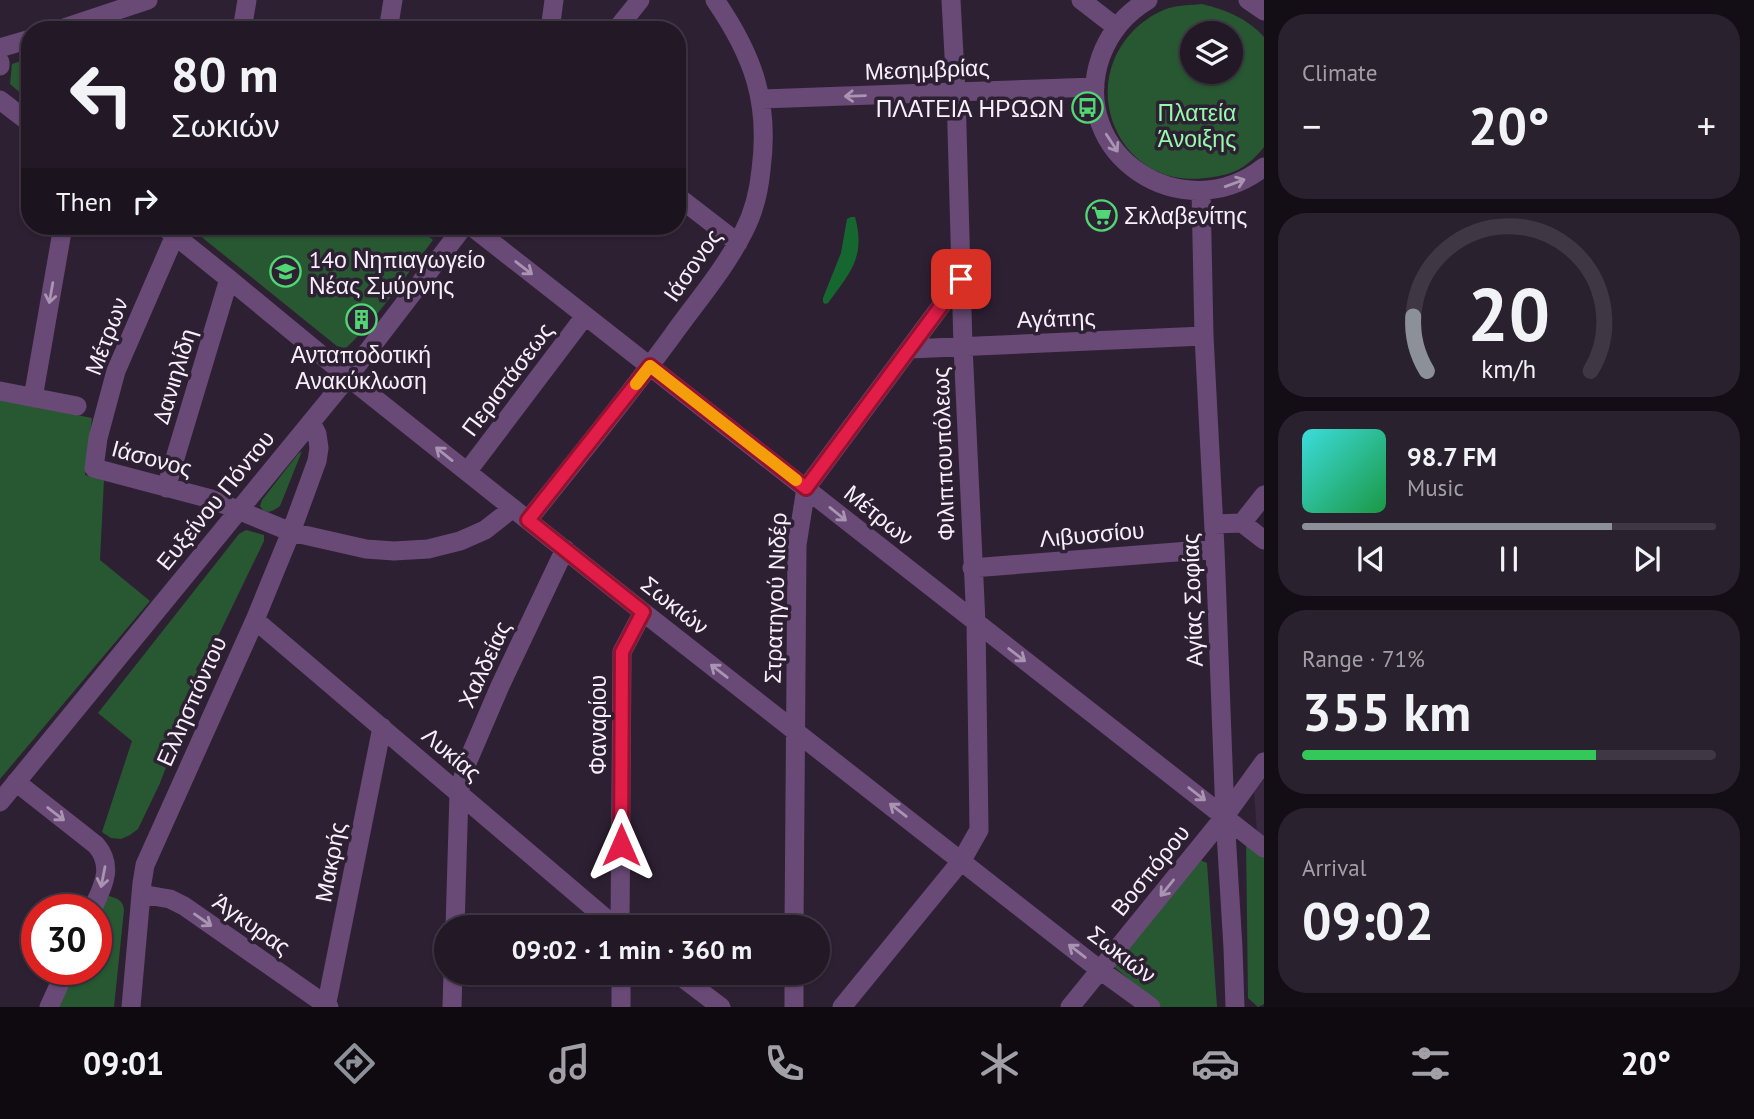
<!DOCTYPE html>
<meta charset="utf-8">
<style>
body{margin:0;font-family:"PT Sans",sans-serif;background:#2a212e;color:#f1f3f6;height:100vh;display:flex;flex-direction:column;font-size:26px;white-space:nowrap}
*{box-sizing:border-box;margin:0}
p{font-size:23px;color:#a2a0a7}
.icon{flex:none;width:38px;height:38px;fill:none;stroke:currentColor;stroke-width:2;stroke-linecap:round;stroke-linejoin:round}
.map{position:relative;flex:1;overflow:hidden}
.sheet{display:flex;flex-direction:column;gap:14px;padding:14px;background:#130d15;width:490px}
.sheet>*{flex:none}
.guide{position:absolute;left:21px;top:21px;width:665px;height:214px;border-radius:28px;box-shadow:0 2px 5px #0004,0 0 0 2px #3f3743;background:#221826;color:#f1f3f6;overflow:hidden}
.controls{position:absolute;left:1180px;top:21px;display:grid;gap:14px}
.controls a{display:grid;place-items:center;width:63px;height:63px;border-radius:50%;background:#221826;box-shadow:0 2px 5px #0004,0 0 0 2px #3f3743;font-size:35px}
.speed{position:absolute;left:21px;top:894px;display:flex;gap:14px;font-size:35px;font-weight:700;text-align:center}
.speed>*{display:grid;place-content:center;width:91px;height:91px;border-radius:50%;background:#221826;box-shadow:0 2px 5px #0004,0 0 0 2px #3f3743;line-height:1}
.speed .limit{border:10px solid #d22;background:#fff;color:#111}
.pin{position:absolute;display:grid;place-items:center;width:60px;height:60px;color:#fff;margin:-30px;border-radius:14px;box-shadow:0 4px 10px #0006}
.me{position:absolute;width:77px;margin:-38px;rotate:0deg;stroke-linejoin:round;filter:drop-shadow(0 0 5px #0008)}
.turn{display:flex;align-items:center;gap:24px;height:147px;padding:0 35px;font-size:32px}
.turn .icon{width:91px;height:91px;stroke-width:2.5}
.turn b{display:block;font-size:49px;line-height:60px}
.then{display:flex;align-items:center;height:66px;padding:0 35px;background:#0003;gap:14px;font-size:26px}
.big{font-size:52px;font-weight:600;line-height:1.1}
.sheet .widget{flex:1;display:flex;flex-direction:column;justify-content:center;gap:10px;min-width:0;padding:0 24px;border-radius:28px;background:#2a212e}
.sheet .dial{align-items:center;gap:0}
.dial svg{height:182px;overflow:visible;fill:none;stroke:#3f3743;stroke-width:7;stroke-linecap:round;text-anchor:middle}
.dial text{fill:#f1f3f6;stroke:none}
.song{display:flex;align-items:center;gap:21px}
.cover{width:84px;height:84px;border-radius:10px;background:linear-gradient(135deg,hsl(180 70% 55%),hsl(140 70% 35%))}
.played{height:7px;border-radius:4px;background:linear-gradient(90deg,#8c9099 75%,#3f3743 75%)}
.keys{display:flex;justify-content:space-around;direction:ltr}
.heat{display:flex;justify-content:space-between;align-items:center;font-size:38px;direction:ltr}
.charge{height:10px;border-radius:5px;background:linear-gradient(90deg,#34c759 71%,#3f3743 0)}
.trip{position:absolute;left:434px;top:915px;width:396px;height:70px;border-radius:35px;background:#221826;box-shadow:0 2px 5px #0004,0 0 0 2px #3f3743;font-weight:600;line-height:70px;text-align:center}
.tabs{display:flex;height:112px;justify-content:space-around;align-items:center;background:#0e0a0f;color:#a2a0a7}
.tabs .icon{width:49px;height:49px}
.tabs .current{color:#8c9099}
.tabs b{font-size:32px;color:#f1f3f6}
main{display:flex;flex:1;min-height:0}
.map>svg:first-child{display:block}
.built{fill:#3a2941}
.green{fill:#275832;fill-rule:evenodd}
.forest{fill:#16672f}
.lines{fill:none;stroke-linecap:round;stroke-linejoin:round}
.minor{stroke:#694a76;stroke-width:19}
.oneway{stroke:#a994b2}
.route-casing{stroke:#92132f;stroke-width:18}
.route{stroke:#e11d48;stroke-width:12}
.slow{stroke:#f59e0b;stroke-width:12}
.labels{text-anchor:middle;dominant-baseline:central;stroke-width:7;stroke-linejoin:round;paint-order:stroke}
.street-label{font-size:23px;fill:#f8effb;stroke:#2e2033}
.poi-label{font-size:23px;fill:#f8effb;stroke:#2e2033;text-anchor:start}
.park-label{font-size:23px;fill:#94f9a8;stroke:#2e2033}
</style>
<main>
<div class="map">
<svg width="1264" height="1007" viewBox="0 0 1264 1007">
<rect width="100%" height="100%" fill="#2e2033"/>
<path class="built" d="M1264,779V837L1257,832L1254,792Z"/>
<path class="green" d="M1202,4C1226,10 1247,18 1264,37V147C1246,169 1233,175 1205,178C1122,189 1076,90 1133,31C1143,21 1156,12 1169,8C1180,5 1191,5 1202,4ZM1192,33H1230V72H1192Z
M30,58V101L10,84L12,64Z
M188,226H405L424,237L427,235L433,240C404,278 377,319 343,351Z
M0,400L92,418L85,475L104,479L100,560L150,601L0,779Z
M302,451L280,506C272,512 265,515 260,506L262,500L298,454Z
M246,530L264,535V541L207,659L201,661L196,669L200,681L172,741L175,744L160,783L138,829L130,835L121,839L111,838L102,832L132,741L98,713L239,534Z
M1246,838L1264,855V1004L1258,1007L1248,998Z
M1200,860L1207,863L1217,1007H1161L1111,964Z
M109,896C118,899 123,900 124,910L114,1007H58L73,970H96V912Z"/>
<path class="forest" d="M851,217H855C866,257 850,273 828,303L825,304L823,302V298L841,253L847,219Z"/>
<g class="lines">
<path class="minor" d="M1081,0L1116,27
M1148,0C1126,13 1110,32 1101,56C1066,154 1183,231 1264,167
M1248,0L1264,11
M58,30L148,0
M242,30L247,0
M388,30L393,0
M550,30L554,0
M616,30L640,0
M0,48L30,39
M0,62V66
M761,99L1095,87
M0,100L30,123
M1201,191L1204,336L1215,549L1225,816L1233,948L1235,1007
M677,196L738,243
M163,226L229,279L348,377L643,612L1100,970L1151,1007
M179,226L116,371L98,438L94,468L211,499L291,532L366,549L394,551L428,549L460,541L485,530L513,508
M471,226L1264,848
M909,349L1204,336
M0,391L77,406
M33,398L63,226
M467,472L585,316
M166,488L229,279
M528,520C577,459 626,399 672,336C697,301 725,269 744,231C754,212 759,190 761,170C770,102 753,55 715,0
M1242,523L1264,495
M1214,524L1242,523L1264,540
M972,568L1215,549
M255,620L617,928
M16,782L96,845C115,867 102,888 92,910
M0,802L348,377L464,226
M141,894L170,899L184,906L329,1007
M455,928L459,792L467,763L500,686L565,549
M620,928L622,652L643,612
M794,928L797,545L806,488L961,279
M621,973V1007
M676,973L721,1007
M794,973V1007
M49,1007L66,970
M131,1007L142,883L145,865L255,620L291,532L317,461L319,448L317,434L311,422
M326,1007L382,727
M452,1007L453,973
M842,1007L962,860L979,830L976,623L963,346L956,92L951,0
M1070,1007L1225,816L1264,762"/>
</g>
<defs><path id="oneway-shaft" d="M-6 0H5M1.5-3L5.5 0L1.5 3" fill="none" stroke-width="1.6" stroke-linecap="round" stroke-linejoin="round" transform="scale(1.75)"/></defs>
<g class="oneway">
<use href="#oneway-shaft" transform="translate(855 96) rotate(178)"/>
<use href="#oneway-shaft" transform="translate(1112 143) rotate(57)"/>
<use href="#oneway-shaft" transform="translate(1235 183) rotate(-20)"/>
<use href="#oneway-shaft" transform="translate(524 268) rotate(38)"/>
<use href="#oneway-shaft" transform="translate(51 293) rotate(100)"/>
<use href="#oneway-shaft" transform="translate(444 454) rotate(-141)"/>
<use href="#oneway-shaft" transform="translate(838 514) rotate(39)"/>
<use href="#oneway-shaft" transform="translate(1017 655) rotate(38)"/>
<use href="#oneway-shaft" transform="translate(719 671) rotate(-142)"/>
<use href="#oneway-shaft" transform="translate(1197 794) rotate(38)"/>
<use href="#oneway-shaft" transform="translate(898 810) rotate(-142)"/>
<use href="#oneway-shaft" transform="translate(56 814) rotate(38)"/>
<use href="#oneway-shaft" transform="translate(103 877) rotate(101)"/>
<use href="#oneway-shaft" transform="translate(1167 888) rotate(129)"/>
<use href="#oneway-shaft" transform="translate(203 920) rotate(35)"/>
<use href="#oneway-shaft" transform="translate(1077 951) rotate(-142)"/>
</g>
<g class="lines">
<defs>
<path id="route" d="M621,845L622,652L643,612L528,520L650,366L806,488L961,279"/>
</defs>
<use href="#route" class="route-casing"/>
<use href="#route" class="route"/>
<path class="slow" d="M636,384L650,366L796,480"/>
</g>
<defs>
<symbol id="bus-ring" viewBox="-11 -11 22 22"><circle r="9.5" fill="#2e2033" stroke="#51d674" stroke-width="1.5"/><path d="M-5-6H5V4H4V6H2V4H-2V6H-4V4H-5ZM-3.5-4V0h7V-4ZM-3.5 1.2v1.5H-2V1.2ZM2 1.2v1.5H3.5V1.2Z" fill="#51d674"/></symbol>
<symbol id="supermarket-ring" viewBox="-11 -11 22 22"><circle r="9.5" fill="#2e2033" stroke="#51d674" stroke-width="1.5"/><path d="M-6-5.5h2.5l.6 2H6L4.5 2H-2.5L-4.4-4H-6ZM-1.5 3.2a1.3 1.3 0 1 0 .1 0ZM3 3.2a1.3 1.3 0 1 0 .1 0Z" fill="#51d674"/></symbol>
<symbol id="school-ring" viewBox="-11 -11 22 22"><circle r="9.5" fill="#2e2033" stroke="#51d674" stroke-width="1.5"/><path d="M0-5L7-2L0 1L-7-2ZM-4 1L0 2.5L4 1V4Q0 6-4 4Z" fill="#51d674"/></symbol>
<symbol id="building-ring" viewBox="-11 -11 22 22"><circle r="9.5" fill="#2e2033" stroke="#51d674" stroke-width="1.5"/><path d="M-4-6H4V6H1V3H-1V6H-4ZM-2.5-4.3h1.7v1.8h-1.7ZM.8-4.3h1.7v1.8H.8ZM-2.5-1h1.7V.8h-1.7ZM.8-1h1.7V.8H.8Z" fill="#51d674"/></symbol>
</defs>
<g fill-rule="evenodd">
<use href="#bus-ring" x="1070" y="90" width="35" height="35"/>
<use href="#supermarket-ring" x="1084" y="198" width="35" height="35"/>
<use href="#school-ring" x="268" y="254" width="35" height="35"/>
<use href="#building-ring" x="344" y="302" width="35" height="35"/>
</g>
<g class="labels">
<g class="street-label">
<text transform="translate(927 69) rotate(-2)">Μεσημβρίας</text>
<text transform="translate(692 265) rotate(-55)">Ιάσονος</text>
<text transform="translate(1056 318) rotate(-2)">Αγάπης</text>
<text transform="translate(106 336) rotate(-69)">Μέτρων</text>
<text transform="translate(174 376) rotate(-73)">Δανιηλίδη</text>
<text transform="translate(507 379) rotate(-53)">Περιστάσεως</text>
<text transform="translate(943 454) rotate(-92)">Φιλιππουπόλεως</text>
<text transform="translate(152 458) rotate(15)">Ιάσονος</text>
<text transform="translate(215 500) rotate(-51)">Ευξείνου Πόντου</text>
<text transform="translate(879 515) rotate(39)">Μέτρων</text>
<text transform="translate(1092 534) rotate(-5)">Λιβυσσίου</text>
<text transform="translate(775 598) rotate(-88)">Στρατηγού Νιδέρ</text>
<text transform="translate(1192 600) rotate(-92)">Αγίας Σοφίας</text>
<text transform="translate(675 605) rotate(38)">Σωκιών</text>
<text transform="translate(484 664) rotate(-65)">Χαλδείας</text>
<text transform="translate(191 701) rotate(-66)">Ελλησπόντου</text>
<text transform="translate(597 725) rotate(-90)">Φαναρίου</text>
<text transform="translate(452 754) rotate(40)">Λυκίας</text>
<text transform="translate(330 862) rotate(-79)">Μακρής</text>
<text transform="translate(1150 870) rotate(-51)">Βοσπόρου</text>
<text transform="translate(252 924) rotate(35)">Άγκυρας</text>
<text transform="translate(1122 954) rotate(37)">Σωκιών</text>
</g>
<g class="poi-label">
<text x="1064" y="108" text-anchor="end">ΠΛΑΤΕΙΑ ΗΡΏΩΝ</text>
<text x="1124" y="215">Σκλαβενίτης</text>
<text x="309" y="259">14ο Νηπιαγωγείο<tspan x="309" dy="26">Νέας Σμύρνης</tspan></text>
<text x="361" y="354" text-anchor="middle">Ανταποδοτική<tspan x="361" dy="26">Ανακύκλωση</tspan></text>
</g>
<g class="park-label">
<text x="1197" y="112">Πλατεία<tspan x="1197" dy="26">Άνοιξης</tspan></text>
</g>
</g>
</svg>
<div class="controls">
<a><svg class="icon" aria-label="layers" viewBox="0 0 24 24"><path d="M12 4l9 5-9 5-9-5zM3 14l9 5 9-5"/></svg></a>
</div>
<div class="speed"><div class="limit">30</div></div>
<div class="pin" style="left:961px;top:279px;background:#d93025"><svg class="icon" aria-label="arrive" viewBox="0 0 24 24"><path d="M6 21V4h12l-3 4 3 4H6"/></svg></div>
<svg class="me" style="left:621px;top:845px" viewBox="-20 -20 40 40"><path d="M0-17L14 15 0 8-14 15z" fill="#e11d48" stroke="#fff" stroke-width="4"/></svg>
<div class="trip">09:02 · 1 min · 360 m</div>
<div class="guide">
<div class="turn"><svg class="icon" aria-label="left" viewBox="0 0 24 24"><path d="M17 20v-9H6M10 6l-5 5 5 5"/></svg><div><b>80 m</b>Σωκιών</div></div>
<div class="then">Then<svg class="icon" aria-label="right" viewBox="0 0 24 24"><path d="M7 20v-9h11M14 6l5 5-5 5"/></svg></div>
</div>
</div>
<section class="sheet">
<div class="widget"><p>Climate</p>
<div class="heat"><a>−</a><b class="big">20°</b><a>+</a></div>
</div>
<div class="widget dial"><svg viewBox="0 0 100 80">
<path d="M14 69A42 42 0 1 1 86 69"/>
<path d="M14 69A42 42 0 0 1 8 45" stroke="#8c9099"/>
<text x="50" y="56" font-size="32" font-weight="700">20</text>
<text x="50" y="72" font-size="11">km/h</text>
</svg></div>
<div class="widget">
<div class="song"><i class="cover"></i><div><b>98.7 FM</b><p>Music</p></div></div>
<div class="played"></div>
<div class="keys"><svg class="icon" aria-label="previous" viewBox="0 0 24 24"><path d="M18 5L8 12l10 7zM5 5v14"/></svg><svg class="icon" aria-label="pause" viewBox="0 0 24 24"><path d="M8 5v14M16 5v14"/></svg><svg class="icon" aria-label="next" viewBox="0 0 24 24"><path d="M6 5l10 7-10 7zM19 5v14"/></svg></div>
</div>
<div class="widget"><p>Range · 71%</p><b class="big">355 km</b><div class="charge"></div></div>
<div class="widget"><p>Arrival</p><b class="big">09:02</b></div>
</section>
</main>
<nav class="tabs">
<b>09:01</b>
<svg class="icon current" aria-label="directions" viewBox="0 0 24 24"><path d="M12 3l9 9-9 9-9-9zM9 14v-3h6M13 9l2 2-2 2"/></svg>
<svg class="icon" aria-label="music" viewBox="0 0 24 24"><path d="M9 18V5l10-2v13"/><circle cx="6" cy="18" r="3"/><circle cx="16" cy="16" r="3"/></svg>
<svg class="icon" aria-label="phone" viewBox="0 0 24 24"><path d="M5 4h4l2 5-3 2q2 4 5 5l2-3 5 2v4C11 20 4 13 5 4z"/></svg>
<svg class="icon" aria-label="climate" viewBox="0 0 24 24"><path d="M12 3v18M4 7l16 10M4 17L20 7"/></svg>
<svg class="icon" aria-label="car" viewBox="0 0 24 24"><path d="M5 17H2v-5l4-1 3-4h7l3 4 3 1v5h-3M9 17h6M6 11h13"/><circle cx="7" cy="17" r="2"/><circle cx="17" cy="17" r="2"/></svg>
<svg class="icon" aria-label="filters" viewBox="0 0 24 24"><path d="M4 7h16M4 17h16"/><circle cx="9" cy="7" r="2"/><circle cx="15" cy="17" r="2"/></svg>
<b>20°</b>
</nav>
